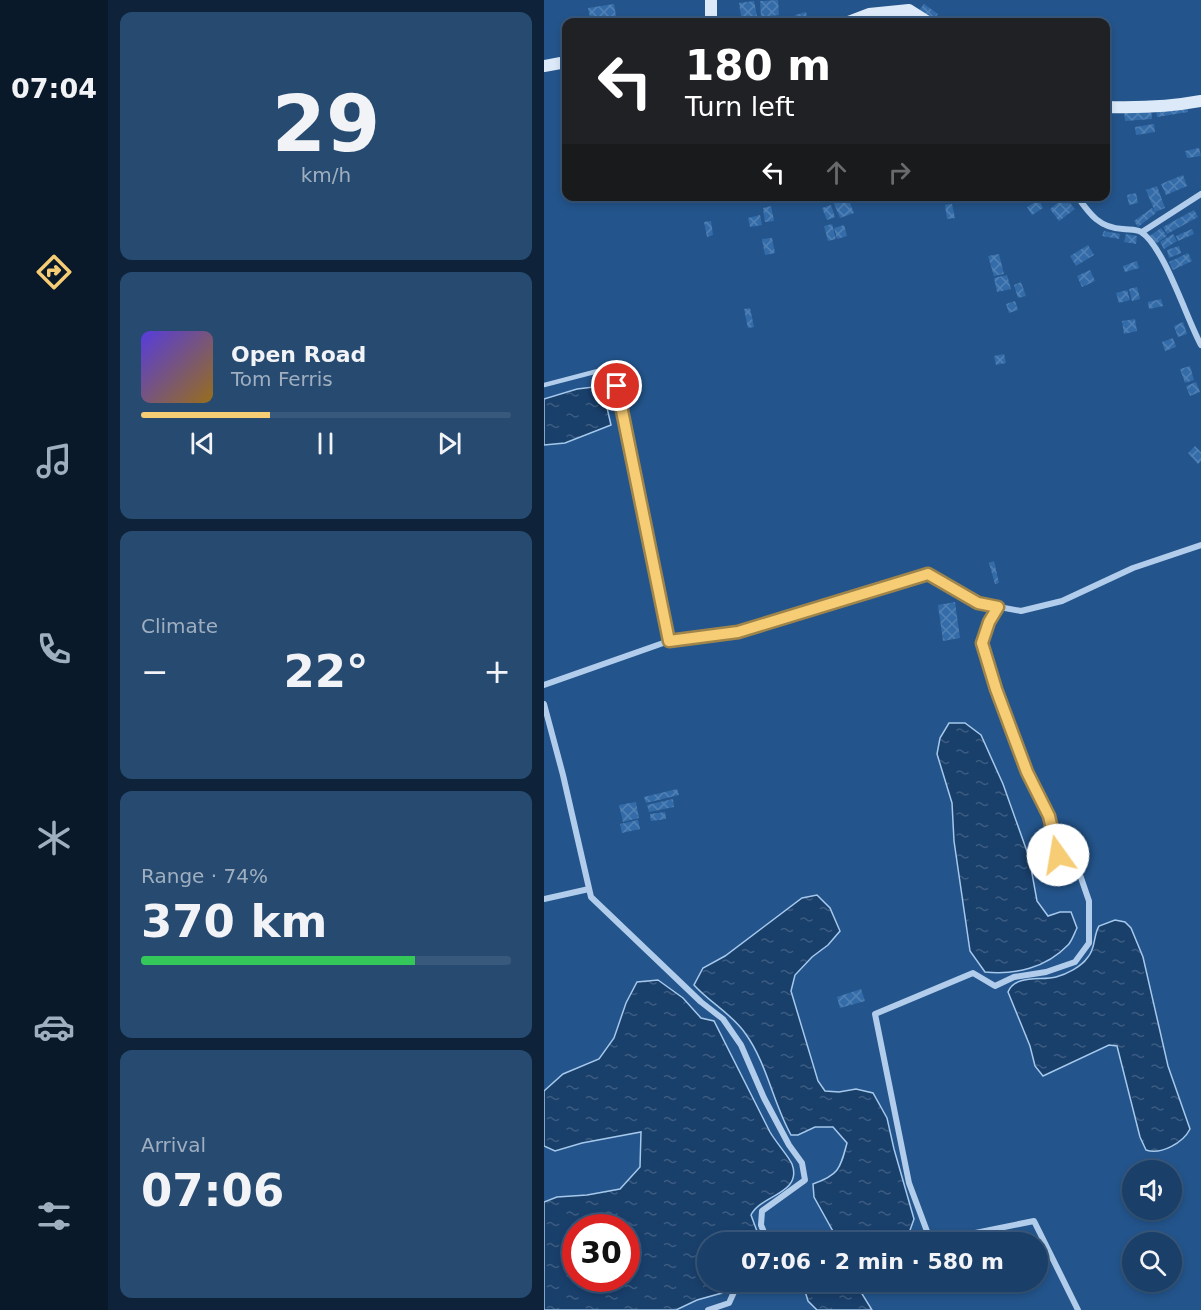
<!DOCTYPE html>
<meta charset="utf-8">
<style>
body{margin:0;font-family:"DejaVu Sans",sans-serif;background:#274a71;color:#f1f3f6;height:100vh;display:flex;flex-direction:column;font-size:22px;white-space:nowrap}
*{box-sizing:border-box;margin:0}
p{font-size:20px;color:#9fafc0}
.icon{flex:none;width:33px;height:33px;fill:none;stroke:currentColor;stroke-width:2;stroke-linecap:round;stroke-linejoin:round}
.map{position:relative;flex:1;overflow:hidden}
.side{display:flex;flex-direction:column;gap:12px;padding:12px;background:#0e2339;width:436px}
.side>*{flex:none}
.hud{position:absolute;left:18px;top:18px;width:548px;height:183px;border-radius:12px;box-shadow:0 3px 9px #0003,0 0 0 2px #38587c;background:#202124;color:#fff;overflow:hidden}
.buttons{position:absolute;left:578px;top:1160px;display:grid;gap:12px}
.buttons a{display:grid;place-items:center;width:60px;height:60px;border-radius:50%;background:#1a3f68;box-shadow:0 3px 9px #0003,0 0 0 2px #38587c;font-size:30px}
.speed{position:absolute;left:18px;top:1214px;display:flex;gap:12px;font-size:30px;font-weight:700;text-align:center}
.speed>*{display:grid;place-content:center;width:78px;height:78px;border-radius:50%;background:#1a3f68;box-shadow:0 3px 9px #0003,0 0 0 2px #38587c;line-height:1}
.speed .limit{border:9px solid #d22;background:#fff;color:#111}
.pin{position:absolute;display:grid;place-items:center;width:51px;height:51px;color:#fff;margin:-26px;border:3px solid #fff;border-radius:50%;box-shadow:0 2px 6px #0007}
.me{position:absolute;width:66px;margin:-33px;rotate:347deg;stroke-linejoin:round;filter:drop-shadow(0 0 4px #0008)}
.turn{display:flex;align-items:center;gap:21px;height:126px;padding:0 24px;font-size:27px}
.turn .icon{width:78px;height:78px;stroke-width:2.5}
.turn b{display:block;font-size:42px;line-height:51px}
.lanes{display:flex;align-items:center;height:57px;padding:0 24px;background:#0003;justify-content:center;gap:30px;direction:ltr}
.lanes .off{opacity:.35}
.big{font-size:45px;font-weight:600;line-height:1.1}
.side .widget{flex:1;display:flex;flex-direction:column;justify-content:center;gap:9px;min-width:0;padding:0 21px;border-radius:12px;background:#274a71}
.side .dial{align-items:center;gap:0}
.dial b{font-size:78px;line-height:1}
.song{display:flex;align-items:center;gap:18px}
.cover{width:72px;height:72px;border-radius:9px;background:linear-gradient(135deg,hsl(250 70% 55%),hsl(40 70% 35%))}
.played{height:6px;border-radius:3px;background:linear-gradient(90deg,#f6cc74 35%,#38587c 35%)}
.keys{display:flex;justify-content:space-around;direction:ltr}
.heat{display:flex;justify-content:space-between;align-items:center;font-size:33px;direction:ltr}
.charge{height:9px;border-radius:4px;background:linear-gradient(90deg,#34c759 74%,#38587c 0)}
.trip{position:absolute;left:153px;top:1232px;width:351px;height:60px;border-radius:30px;background:#1a3f68;box-shadow:0 3px 9px #0003,0 0 0 2px #38587c;font-weight:600;line-height:60px;text-align:center}
main{display:flex;flex:1;min-height:0}
.tabs{display:flex;flex-direction:column;width:108px;justify-content:space-around;align-items:center;background:#0a192a;color:#9fafc0}
.tabs .icon{width:42px;height:42px}
.tabs .active{color:#f6cc74}
.tabs b{font-size:27px;color:#f1f3f6}
.map>svg:first-child{display:block}
.water{fill:url(#water-ripples);stroke:#a5c8eb;stroke-width:1.5;fill-rule:evenodd}
.building{fill:url(#building-cross-hatch)}
.lines{fill:none;stroke-linecap:round;stroke-linejoin:round}
.lane{stroke:#b1cdeb;stroke-width:4.5}
.street{stroke:#b1cdeb;stroke-width:6}
.secondary{stroke:#dce9f8;stroke-width:12}
.route-casing{stroke:#a0854b;stroke-width:15}
.route{stroke:#f6cc74;stroke-width:10}
</style>
<main>
<nav class="tabs">
<b>07:04</b>
<svg class="icon active" aria-label="directions" viewBox="0 0 24 24"><path d="M12 3l9 9-9 9-9-9zM9 14v-3h6M13 9l2 2-2 2"/></svg>
<svg class="icon" aria-label="music" viewBox="0 0 24 24"><path d="M9 18V5l10-2v13"/><circle cx="6" cy="18" r="3"/><circle cx="16" cy="16" r="3"/></svg>
<svg class="icon" aria-label="phone" viewBox="0 0 24 24"><path d="M5 4h4l2 5-3 2q2 4 5 5l2-3 5 2v4C11 20 4 13 5 4z"/></svg>
<svg class="icon" aria-label="climate" viewBox="0 0 24 24"><path d="M12 3v18M4 7l16 10M4 17L20 7"/></svg>
<svg class="icon" aria-label="car" viewBox="0 0 24 24"><path d="M5 17H2v-5l4-1 3-4h7l3 4 3 1v5h-3M9 17h6M6 11h13"/><circle cx="7" cy="17" r="2"/><circle cx="17" cy="17" r="2"/></svg>
<svg class="icon" aria-label="filters" viewBox="0 0 24 24"><path d="M4 7h16M4 17h16"/><circle cx="9" cy="7" r="2"/><circle cx="15" cy="17" r="2"/></svg>
</nav>
<section class="side">
<div class="widget dial"><b>29</b><p>km/h</p></div>
<div class="widget">
<div class="song"><i class="cover"></i><div><b>Open Road</b><p>Tom Ferris</p></div></div>
<div class="played"></div>
<div class="keys"><svg class="icon" aria-label="previous" viewBox="0 0 24 24"><path d="M18 5L8 12l10 7zM5 5v14"/></svg><svg class="icon" aria-label="pause" viewBox="0 0 24 24"><path d="M8 5v14M16 5v14"/></svg><svg class="icon" aria-label="next" viewBox="0 0 24 24"><path d="M6 5l10 7-10 7zM19 5v14"/></svg></div>
</div>
<div class="widget"><p>Climate</p>
<div class="heat"><a>−</a><b class="big">22°</b><a>+</a></div>
</div>
<div class="widget"><p>Range · 74%</p><b class="big">370 km</b><div class="charge"></div></div>
<div class="widget"><p>Arrival</p><b class="big">07:06</b></div>
</section>
<div class="map">
<svg width="657" height="1310" viewBox="0 0 657 1310">
<defs>
<pattern id="water-ripples" width="26" height="14" patternUnits="userSpaceOnUse" patternTransform="scale(1.5)"><rect width="26" height="14" fill="#193f6b"/><path d="M2 4q2-2 4 0t4 0M15 11q2-2 4 0t4 0" fill="none" stroke="#3c5c81"/></pattern>
<pattern id="building-cross-hatch" width="8" height="8" patternUnits="userSpaceOnUse" patternTransform="scale(1.5)"><rect width="8" height="8" fill="#336ca8"/><path d="M0 0l8 8M0 8l8-8" fill="none" stroke="#5282b5"/></pattern>
</defs>
<rect width="100%" height="100%" fill="#23548b"/>
<path class="water" d="M58,386L67,425L21,443L0,445V399L33,389Z
M405,723H421L437,735L459,784L485,857L493,901L504,916L516,912H527L533,928C530,934 528,941 524,945C502,968 471,975 441,972L426,951L410,841L408,803L393,754L396,738Z
M273,895L286,908L296,931L284,945L268,957L251,975L247,991L274,1081L281,1091L295,1092L312,1089L329,1093L343,1118L350,1149L370,1219L365,1233L348,1242H295L270,1197L269,1184C295,1175 296,1169 303,1143L289,1127H271L254,1135H247C229,1103 223,1063 201,1033C188,1014 165,1002 150,985L159,968L181,956L258,898Z
M571,920L581,922L587,928L599,957L624,1066L646,1129C639,1143 617,1155 602,1150L596,1137L573,1046L565,1045L499,1076L491,1066L486,1046L464,992C471,974 498,981 512,977C523,974 537,967 544,957C552,948 549,936 555,926Z
M114,980L139,998L157,1018L170,1021L226,1132C231,1141 245,1157 248,1164C259,1194 216,1195 207,1215L217,1242H164V1281H184L178,1293L153,1300L132,1310H0V1202L13,1197L43,1195L76,1189L96,1167L97,1132L38,1143L11,1151L0,1146V1091L19,1074L55,1059L70,1038L82,1003L93,982ZM32,1227H82V1278H32Z
M258,1281H315V1289L328,1310H273L264,1301Z"/>
<path class="building" d="M234,0L235,15L217,17L216,1Z
M210,1L214,21L198,22L195,3Z
M70,4L73,22H47L44,8Z
M380,4L394,14L388,22L374,12Z
M262,12L264,22H253L251,15Z
M643,105L644,112L613,117L612,110Z
M607,109L608,119L581,121L580,111Z
M610,124L611,132L592,135L591,127Z
M655,148L657,156L643,158L641,151Z
M639,175L643,186L622,195L617,184Z
M613,186L621,208L611,212L602,190Z
M592,193L594,203L585,205L583,195Z
M287,196H303L310,213L296,218Z
M521,197L531,209L515,221L506,209Z
M495,200L499,208L488,215L483,207Z
M408,204L411,218L403,219L401,205Z
M287,205L291,217L283,220L278,208Z
M227,206L230,221L221,222L219,208Z
M608,208L612,213L594,227L590,221Z
M650,210L654,217L623,234L619,227Z
M216,215L218,225L206,227L204,218Z
M167,221L169,235L163,237L160,222Z
M288,224L292,239L284,241L280,226Z
M300,225L303,236L293,239L290,228Z
M617,228L623,236L610,245L604,237Z
M648,229L650,234L634,241L632,236Z
M560,231L576,234L575,239L558,236Z
M582,234L593,236L592,244L580,242Z
M629,234L633,241L620,249L616,242L624,237L625,239L624,237Z
M228,238L231,253L221,255L218,239Z
M544,245L550,255L532,266L526,256Z
M635,246L637,253L625,258L623,250Z
M644,253L648,261L629,270L625,262Z
M455,254L460,274L450,276L444,256Z
M593,261L595,268L581,272L579,266Z
M546,270L551,281L538,287L533,276Z
M463,275L467,289L453,292L450,278Z
M477,282L482,296L474,298L470,285Z
M593,287L596,299L588,301L585,289Z
M583,290L586,300L575,303L572,293Z
M617,299L619,306L605,309L604,302Z
M471,301L474,310L465,313L462,304Z
M206,308L210,327L204,328L200,309Z
M591,319L593,331L580,334L578,321Z
M639,322L643,334L634,337L630,326Z
M629,338L632,347L621,351L618,342Z
M460,354L462,363L452,365L450,356Z
M646,366L650,380L641,383L636,369Z
M652,382L656,392L646,396L642,386Z
M651,446L657,452V461L654,464L644,453Z
M450,561L455,583L451,584L445,563Z
M411,602L416,638L399,641L394,605Z
M133,789L135,795L102,803L100,797Z
M129,799L130,807L105,812L103,805Z
M92,802L95,818L79,822L75,805Z
M121,812L122,819L107,821L106,814Z
M94,820L96,829L78,833L76,824Z
M317,989L321,1001L296,1008L293,997Z"/>
<g class="lines">
<path class="lane" d="M0,385L54,371L65,376L73,386L125,641"/>
<path class="street" d="M533,196C546,215 556,228 579,229C585,230 592,229 597,232C620,246 643,320 657,345
M598,232L657,194
M454,607L445,622L438,643L452,689L483,772L505,816L514,855L534,869L545,901V943L531,962L502,972L470,977L451,986L429,973L331,1014L365,1183L387,1242L490,1221L534,1310
M0,685L125,641L194,632L384,574L434,603L477,611L518,601L589,568L657,545
M0,704L19,775L47,897L157,1002L179,1019L197,1045L220,1098L245,1145L258,1163L261,1180L218,1211L217,1225L224,1242
M0,899L45,889
M164,1310L185,1303L195,1281"/>
<path class="secondary" d="M167,0V22
M304,22L325,14L365,10L384,22
M0,66L22,62
M561,107C593,108 625,107 657,101"/>
</g>
<g class="lines">
<defs>
<path id="route" d="M73,386L125,641L194,632L384,574L434,603L454,607L445,622L438,643L452,689L483,772L505,816L514,855"/>
</defs>
<use href="#route" class="route-casing"/>
<use href="#route" class="route"/>
</g>
</svg>
<div class="buttons">
<a><svg class="icon" aria-label="sound" viewBox="0 0 24 24"><path d="M4 9h4l5-4v14l-5-4H4zM17 9q2 3 0 6"/></svg></a>
<a><svg class="icon" aria-label="search" viewBox="0 0 24 24"><circle cx="10" cy="10" r="6"/><path d="M15 15l6 6"/></svg></a>
</div>
<div class="speed"><div class="limit">30</div></div>
<div class="pin" style="left:73px;top:386px;background:#d93025"><svg class="icon" aria-label="arrive" viewBox="0 0 24 24"><path d="M6 21V4h12l-3 4 3 4H6"/></svg></div>
<svg class="me" style="left:514px;top:855px" viewBox="-20 -20 40 40"><circle r="19" fill="#fff"/><path d="M0-13L10 11 0 6-10 11z" fill="#f6cc74"/></svg>
<div class="trip">07:06 · 2 min · 580 m</div>
<div class="hud">
<div class="turn"><svg class="icon" aria-label="left" viewBox="0 0 24 24"><path d="M17 20v-9H6M10 6l-5 5 5 5"/></svg><div><b>180 m</b>Turn left</div></div>
<div class="lanes"><svg class="icon" aria-label="left" viewBox="0 0 24 24"><path d="M17 20v-9H6M10 6l-5 5 5 5"/></svg><svg class="icon off" aria-label="ahead" viewBox="0 0 24 24"><path d="M12 20V5M6 11l6-6 6 6"/></svg><svg class="icon off" aria-label="right" viewBox="0 0 24 24"><path d="M7 20v-9h11M14 6l5 5-5 5"/></svg></div>
</div>
</div>
</main>
